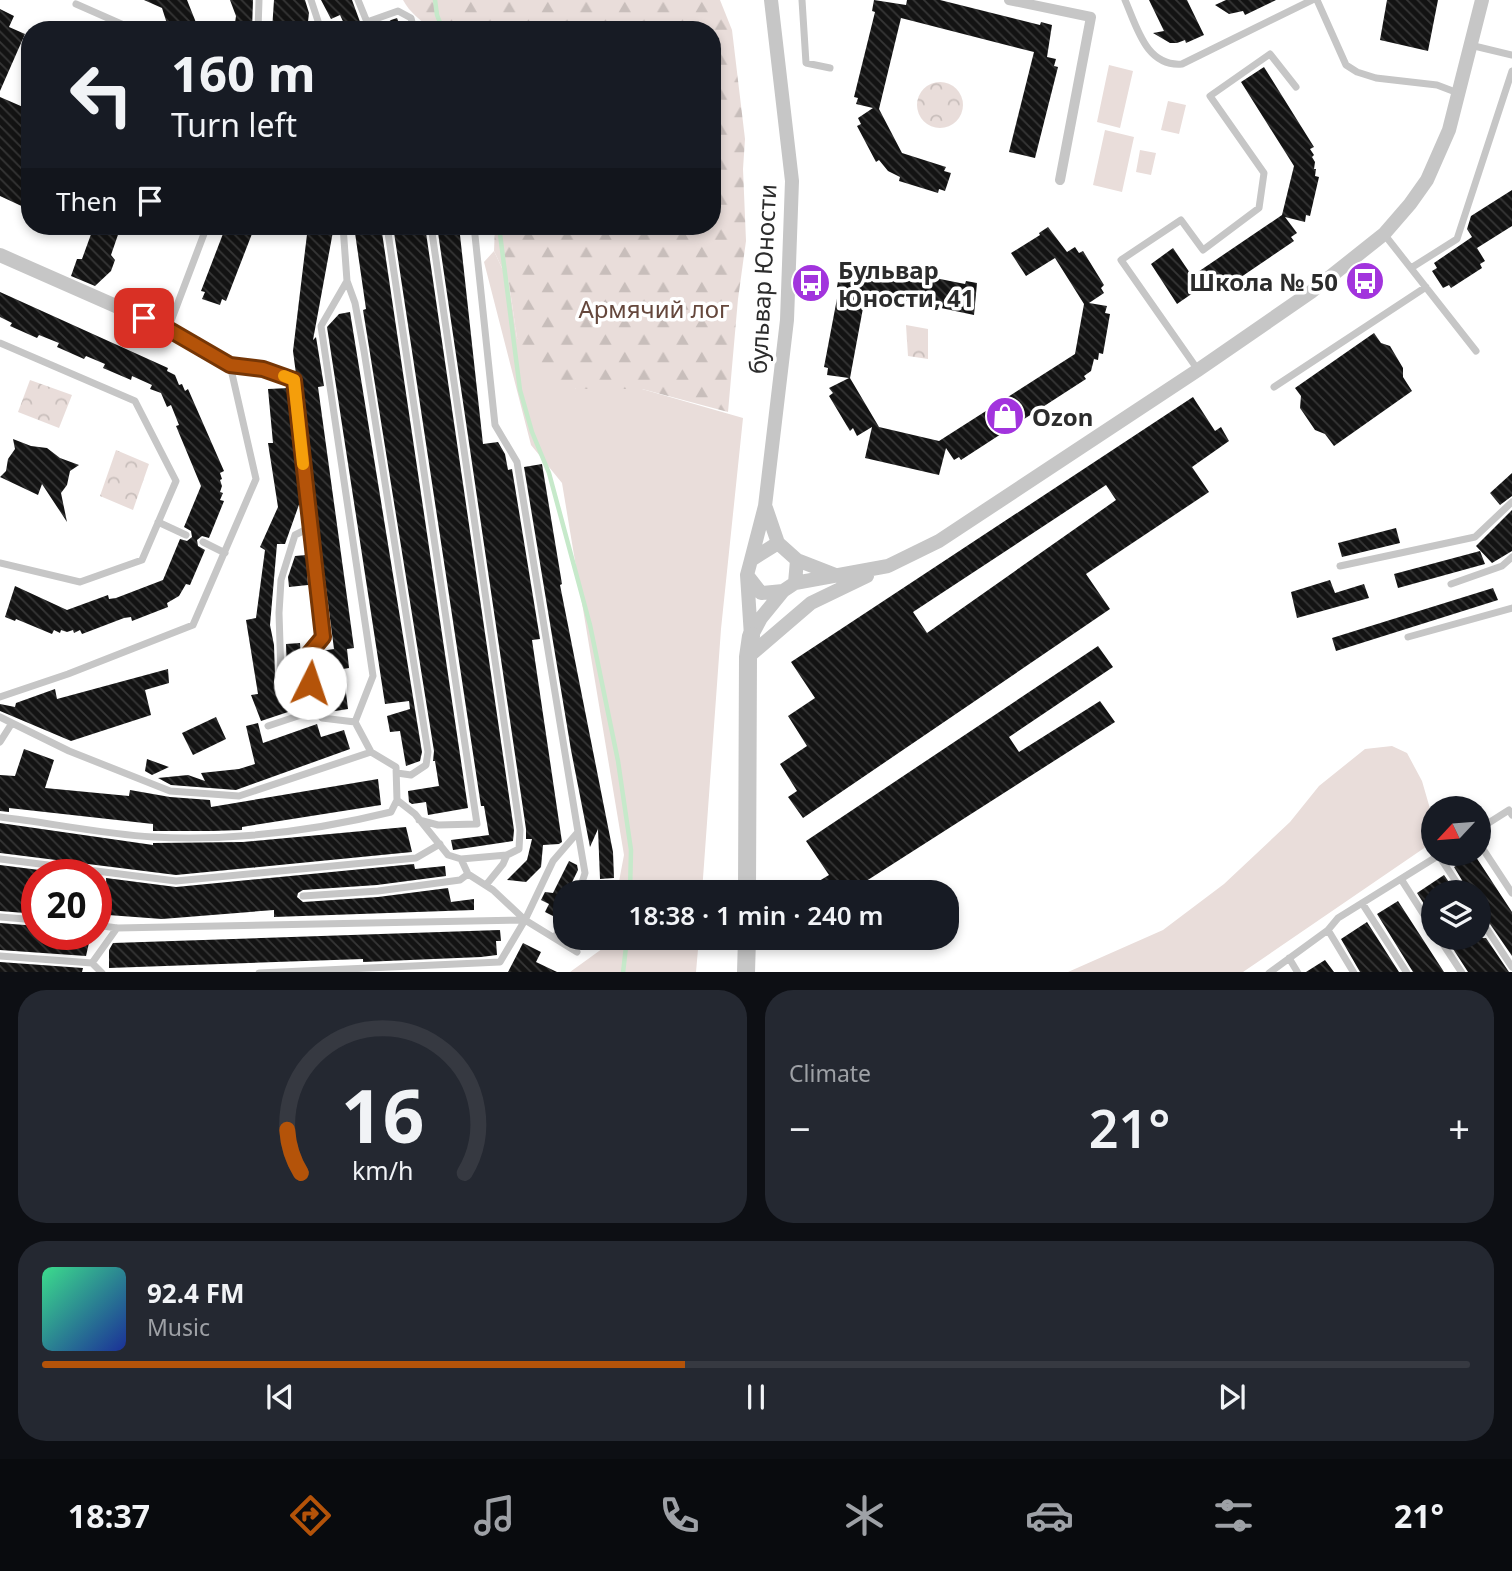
<!DOCTYPE html>
<meta charset="utf-8">
<style>
body{margin:0;font-family:"Noto Sans",sans-serif;background:#242831;color:#f1f3f6;height:100vh;display:flex;flex-direction:column;font-size:26px;white-space:nowrap}
*{box-sizing:border-box;margin:0}
p{font-size:23px;color:#9ea1a6}
.icon{flex:none;width:38px;height:38px;fill:none;stroke:currentColor;stroke-width:2;stroke-linecap:round;stroke-linejoin:round}
.map{position:relative;height:972px;overflow:hidden}
.details{display:flex;flex-direction:column;gap:18px;padding:18px;background:#0d0f14;flex:1}
.details>*{flex:none}
.top-card{position:absolute;left:21px;top:21px;width:700px;height:214px;border-radius:28px;box-shadow:0 4px 10px #0003;background:#171b24;color:#f1f3f6;overflow:hidden}
.needle{width:46px;rotate:244deg}
.buttons{position:absolute;left:1421px;top:796px;display:grid;gap:14px}
.buttons a{display:grid;place-items:center;width:70px;height:70px;border-radius:50%;background:#171b24;box-shadow:0 4px 10px #0003;font-size:35px}
.speed{position:absolute;left:21px;top:859px;display:flex;gap:14px;font-size:35px;font-weight:700;text-align:center}
.speed>*{display:grid;place-content:center;width:91px;height:91px;border-radius:50%;background:#171b24;box-shadow:0 4px 10px #0003;line-height:1}
.speed .limit{border:10px solid #d22;background:#fff;color:#111}
.pin{position:absolute;display:grid;place-items:center;width:60px;height:60px;color:#fff;margin:-30px;border-radius:14px;box-shadow:0 4px 10px #0006}
.me{position:absolute;width:77px;margin:-38px;rotate:4deg;stroke-linejoin:round;filter:drop-shadow(0 0 5px #0008)}
.turn{display:flex;align-items:center;gap:24px;height:147px;padding:0 35px;font-size:32px}
.turn .icon{width:91px;height:91px;stroke-width:2.5}
.turn b{display:block;font-size:49px;line-height:60px}
.then{display:flex;align-items:center;height:66px;padding:0 35px;background:#0003;gap:14px;font-size:26px}
.big{font-size:52px;font-weight:600;line-height:1.1}
.details .tile{flex:1;display:flex;flex-direction:column;justify-content:center;gap:10px;min-width:0;padding:0 24px;border-radius:28px;background:#242831}
.details .dial{align-items:center;gap:0}
.dial svg{height:182px;overflow:visible;fill:none;stroke:#363941;stroke-width:7;stroke-linecap:round;text-anchor:middle}
.dial text{fill:#f1f3f6;stroke:none}
.song{display:flex;align-items:center;gap:21px}
.cover{width:84px;height:84px;border-radius:10px;background:linear-gradient(135deg,hsl(150 70% 55%),hsl(230 70% 35%))}
.played{height:7px;border-radius:4px;background:linear-gradient(90deg,#b45309 45%,#363941 45%)}
.keys{display:flex;justify-content:space-around;direction:ltr}
.heat{display:flex;justify-content:space-between;align-items:center;font-size:38px;direction:ltr}
.details .tiles{flex:1;display:grid;gap:18px;grid-template-columns:1fr 1fr}
.tile:last-child{grid-column:span 2}
.trip{position:absolute;left:553px;top:880px;width:406px;height:70px;border-radius:28px;background:#171b24;box-shadow:0 4px 10px #0003;font-weight:600;line-height:70px;text-align:center}
.menu{display:flex;height:112px;justify-content:space-around;align-items:center;background:#090b0e;color:#9ea1a6}
.menu .icon{width:49px;height:49px}
.menu .active{color:#b45309}
.menu b{font-size:32px;color:#f1f3f6}
.map>svg:first-child{display:block}
.grass{fill:#e9ddda}
.forest{fill:url(#forest-firs)}
.park{fill:url(#park-crowns)}
.lines{fill:none;stroke-linecap:round;stroke-linejoin:round}
.stream{stroke:#c6e9ca;stroke-width:4.5}
.building{fill:url(#building-back-hatch);fill-rule:evenodd}
.service{stroke:#c6c6c6;stroke-width:7}
.pedestrian{stroke:#c6c6c6;stroke-width:10}
.minor{stroke:#c6c6c6;stroke-width:14}
.tertiary{stroke:#c6c6c6;stroke-width:18}
.route-casing{stroke:#753606;stroke-width:18}
.route{stroke:#b45309;stroke-width:12}
.slow{stroke:#f59e0b;stroke-width:12}
.labels{text-anchor:middle;dominant-baseline:central;stroke-width:7;stroke-linejoin:round;paint-order:stroke}
.poi-label{font-size:24px;font-weight:bold;fill:#2c2c2c;stroke:#fff;text-anchor:start}
.street-label{font-size:24px;fill:#2c2c2c;stroke:#fff}
.park-label{font-size:24px;fill:#65473c;stroke:#fff}
</style>
<div class="map">
<svg width="1512" height="973" viewBox="0 0 1512 973">
<defs>
<pattern id="forest-firs" width="22" height="20" patternUnits="userSpaceOnUse" patternTransform="scale(1.75)"><rect width="22" height="20" fill="#e9ddda"/><path d="M5 1l3.5 6h-7zM16 11l3.5 6h-7z" fill="#c8bebb"/></pattern>
<pattern id="park-crowns" width="20" height="18" patternUnits="userSpaceOnUse" patternTransform="scale(1.75)"><rect width="20" height="18" fill="#e9ddda"/><path d="M2 6a3 3 0 1 1 6 0M12 15a3 3 0 1 1 6 0" fill="none" stroke="#c8bebb"/></pattern>
<pattern id="building-back-hatch" width="6" height="6" patternUnits="userSpaceOnUse" patternTransform="scale(1.75)"><rect width="6" height="6" fill="#131313"/><path d="M-1 5l2 2M0 0l6 6M5-1l2 2" fill="none" stroke="#363636"/></pattern>
</defs>
<rect width="100%" height="100%" fill="#fff"/>
<path class="grass" d="M1109,65L1133,71L1120,128L1097,122Z
M1168,101L1186,105L1179,134L1161,130Z
M1105,130L1134,137L1122,192L1093,185Z
M1140,150L1156,153L1151,175L1136,172Z
M494,251L509,283L517,338L576,389H642L743,418L721,629L702,892H617L624,855L562,483L531,445L484,262Z
M1392,746L1407,753L1422,781L1433,819V842L1243,972H1068L1163,930L1224,884L1290,822L1319,786L1365,749Z
M607,938H699L696,972H570L606,946Z"/>
<path class="forest" d="M403,0H720L732,30L745,139L743,169L746,241L738,299L728,412L642,389H576L557,380L536,365L517,338L509,283L494,251L495,226H712V30H431C420,19 410,13 403,0Z"/>
<path class="park" d="M917 105a23 23 0 1 1 46 0a23 23 0 1 1-46 0Z
M906,325L928,329V359L908,356Z
M30,380L72,395L59,428L18,412Z
M116,450L149,464L133,510L100,496Z"/>
<g class="lines">
<path class="stream" d="M435,0L437,15L443,30
M499,226L520,390L532,432L549,473L590,625L618,761L631,850L630,892
M623,973L627,938"/>
</g>
<path class="building" d="M144,0H187L199,30H169L162,8Z
M230,0H253L252,30H234L236,16Z
M274,0H305L309,13L307,30H272Z
M321,0H352L363,30H347L340,15L331,19Z
M874,0L906,5L907,0H940L1040,25L1041,22L1052,25L1047,57L1056,59L1054,66L1058,67L1035,158L1009,152L1034,52L901,18L879,109L902,153L946,167L944,171L951,173L945,191L939,189L938,193L899,181L900,177L888,171L879,160L876,162L857,126L861,124L858,118L873,108L856,104L858,98L854,97L875,12L872,11Z
M1149,0H1187L1204,35L1186,43L1185,40L1177,43H1170L1153,33L1164,31Z
M1226,0H1276L1245,15L1243,11L1229,14L1215,5Z
M1387,0H1438L1428,51L1380,40Z
M0,9L14,16L9,27L25,34L0,91Z
M397,18L402,30H377L391,20Z
M1264,67L1314,147L1310,149L1314,155L1312,157L1315,162L1314,169H1316L1315,176L1319,177L1310,216L1306,215L1305,222L1285,217L1297,233L1291,237L1294,241L1216,294L1213,290L1208,294L1203,286L1177,304L1151,264L1173,248L1192,276L1282,215L1294,166L1241,82Z
M0,97L30,110V210L0,196Z
M1512,190V226L1477,248L1485,261L1480,264L1482,268L1451,288L1449,285L1443,288L1432,271L1437,268L1434,263L1472,237L1467,229L1471,216Z
M94,226H121L111,255L115,260L111,271L95,286L71,276L77,259H82Z
M226,226H255L226,301L222,299L220,305L202,299L205,292L201,291Z
M308,226H334L313,340L316,337L324,386L318,387L354,648L347,649L349,668L343,669L348,709L329,712L321,651L334,649L322,557L320,558L300,379L296,374L293,351Z
M354,226H381L468,808L428,815L426,802L412,804L409,802L408,791L439,786L435,761H433L434,751L363,310L366,309Z
M393,226H425L514,830L513,841L453,850L451,840L489,835L484,806H481Z
M437,226H459L483,444L498,442L505,454L508,470L512,469L540,639L532,640L562,842L559,844L543,845L541,867L526,882L507,880L527,860L532,839H526V829Z
M1048,227L1067,252L1075,247L1079,253L1083,251L1104,285L1101,288L1104,293L1089,303L1107,306L1105,313L1110,314L1103,354L1099,353L1098,360L1094,359L1091,371L1084,376L1086,379L961,460L959,457L954,460L946,448L939,475L865,458L872,427L857,436L853,428L850,431L829,396L833,393L829,388L849,378L827,375L828,368L824,367L839,288L837,287L839,276L871,279L872,270L879,271L880,267L965,284L966,281L977,283L974,315L866,292L850,378L879,427L939,441L1075,354L1084,304L1055,258L1026,276L1011,253L1040,235L1039,233Z
M0,292L168,368L167,371L175,375L179,385L182,384L185,391L188,389L224,471L220,473L222,479L220,480L222,486L220,492L223,493L220,500L224,501L209,538L202,536L197,540L198,546L205,550L190,585L186,584L179,596L167,603L168,607L132,621L131,617L124,618L82,634L80,630L74,633L73,630L67,632L61,630L60,633L54,630L52,634L16,619L15,621L5,617L15,586L67,610L108,595L109,599L116,598L163,580L180,539L187,541L192,537L191,531L184,527L201,486L176,426L179,425L171,405L167,407L161,393L150,389L152,385L132,376L131,380L103,368L105,364L86,356L84,359L57,347L59,343L39,335L37,338L10,326L12,323L0,317Z
M350,312L422,752L420,761L406,766L400,731L390,732L387,716L410,709L409,701L385,704L327,327L339,314Z
M1374,333L1381,343L1390,346L1403,368V377L1412,391L1334,446L1325,434L1315,430L1300,408L1301,396L1295,388Z
M289,388L301,499L285,544H277L270,625L274,645L275,676L284,687L298,689L303,707L261,721L251,695L258,694L246,620L256,618L265,550L260,547L278,507L268,443H273L268,389Z
M1193,397L1215,431L1221,427L1229,441L1192,467L1209,492L1086,574L1110,609L803,818L788,797L797,791L780,764L807,746L788,716L815,698L791,662ZM1106,485L1116,500L927,633L913,612Z
M13,439L31,446L47,448L60,458L79,465L70,471L67,485L61,493L67,522L42,484L38,495L0,477L6,471L8,459L15,449Z
M542,464L562,584L560,585L613,852L614,878L600,879L598,829L590,847L571,750L524,467Z
M1512,473V496L1500,505L1490,493Z
M1512,510V551L1492,563L1476,546Z
M1396,528L1400,543L1342,557L1338,543Z
M1480,551L1485,564L1398,588L1394,574Z
M306,555L308,585L289,587L288,577L295,556Z
M1330,580L1335,593L1364,584L1369,598L1297,618L1291,592Z
M1493,588L1498,600L1336,651L1332,638Z
M300,643L302,672H294L295,676H291L287,672L286,644Z
M1098,646L1113,667L1009,737L1019,752L1100,701L1115,722L849,892H801L829,875L806,841Z
M168,669L169,683L145,690L151,715L71,741L0,711V704L15,707L16,703L55,689L57,699Z
M216,717L226,739L193,755L182,733Z
M258,723L263,743L317,724L321,737L344,730L350,749L236,790L171,785L158,778L188,775L205,781L201,773L239,769L255,764L246,726Z
M24,749L54,760L45,788L129,796L130,790L170,797L210,800L211,807L378,779L381,805L242,827V830L212,831H153V824L9,808V812L0,811V775L15,776Z
M147,759L169,767L152,775L145,771Z
M0,823L153,845V843L243,842L406,827L412,852L176,875L0,853Z
M1474,854L1512,912V956L1479,908V892H1469L1454,867Z
M569,861L577,865L578,870L555,917L545,912L549,904L541,900L545,892L553,893Z
M414,864L415,869L445,866L446,876L377,885L303,890L298,893L297,897L303,902L378,897L448,888L451,902L474,899V910L274,917V910L162,919L108,915L106,878L176,887Z
M0,865L79,875H37V914L0,911Z
M1444,875L1456,892H1433V918L1417,893Z
M1398,901L1444,972H1413L1377,914Z
M1367,922L1399,972H1360L1341,939Z
M0,923L37,926V934H91L86,956L0,950Z
M500,930L501,941H496L497,955L481,957L363,962V959L109,968V950L113,943Z
M1446,938H1486L1509,972H1468Z
M523,943L541,952L536,962L557,972H508Z
M1325,960L1334,972H1306Z
M0,962L83,968L82,972H0Z"/>
<g class="lines">
<path class="service" d="M311,0L318,21L317,30
M358,0L367,22
M802,0L806,63L830,68
M1125,0C1137,27 1146,67 1182,64L1312,0
M1317,0L1346,65L1357,72L1376,78L1437,85L1458,93
M76,4L135,30
M258,30L259,0
M371,30L367,22L398,11L411,18L414,30
M1470,45L1512,55
M343,226L347,281L321,326L373,676L355,722
M387,226L477,824L438,825L419,820
M431,226L520,830L519,849L507,855L461,859
M1384,234L1476,351
M1411,268L1457,239L1512,71
M347,281L355,303L364,351L428,752L426,765L411,775L397,773
M168,329L207,226
M0,343L135,401L176,481L142,560L80,582L0,563
M1198,370L1121,260L1181,220L1203,250L1259,208L1264,173L1210,96L1270,54L1296,87
M1274,387L1426,287
M158,522L186,535
M203,542L225,553
M1340,566L1475,537L1512,502
M1451,584L1502,566L1512,557
M1408,637L1512,608
M310,683L288,682L281,675L279,613L281,580L295,535L311,527
M0,697L68,674L193,625L256,479L230,365L263,368L294,380L323,637L308,655L311,691L322,718L355,722L371,752L396,767L397,800L415,814L448,855L461,859L468,874L493,890L525,920L577,952
M0,717L12,723L0,742
M12,723L69,751L170,791L239,796L371,752
M268,726L319,709
M0,817C51,823 102,834 153,837C232,841 314,831 391,812L397,800
M1479,829L1509,810L1512,815
M578,832L585,873L579,892
M1479,843L1512,893
M1439,856L1463,892
M0,859L176,881L416,858L440,844
M1401,879L1433,929
M486,885L503,864L507,855
M303,896L378,891L460,880L468,874
M1362,903L1407,973
M0,917L37,920
M1479,917L1512,967
M96,925L117,928L525,920L553,861L578,832L517,462L495,425L474,226
M1328,930L1354,973
M555,937L565,920
M1439,938L1462,973
M0,956L92,963L102,973
M1289,958L1298,973
M92,963L117,928
M259,973L500,962L525,920
M1269,973L1328,930L1338,918L1441,854"/>
<path class="pedestrian" d="M1009,0L1091,17L1060,180"/>
<path class="minor" d="M0,255L168,329L230,365
M766,508L778,543
M778,543L797,560L795,583L783,591L761,593L747,575L751,560Z
M751,560L765,506L787,320L792,181L771,0
M797,560L838,576
M747,575L751,636
M795,583L888,566L939,541L1198,370L1311,292L1384,234L1410,204L1427,180L1449,130L1482,0
M752,635L761,618L783,591
M748,657L811,603L867,576"/>
<path class="tertiary" d="M747,892L748,657L751,636
M746,973L747,938"/>
</g>
<g class="lines">
<defs>
<path id="route" d="M144,318L168,329L230,365L263,369L294,380L323,637L308,655L310,683"/>
</defs>
<use href="#route" class="route-casing"/>
<use href="#route" class="route"/>
<path class="slow" d="M284,376L294,380L303,464"/>
</g>
<defs>
<symbol id="bus-disc" viewBox="-11 -11 22 22"><circle r="9.5" fill="#a234dd" stroke="#fff"/><path d="M-5-6H5V4H4V6H2V4H-2V6H-4V4H-5ZM-3.5-4V0h7V-4ZM-3.5 1.2v1.5H-2V1.2ZM2 1.2v1.5H3.5V1.2Z" fill="#fff"/></symbol>
<symbol id="shop-disc" viewBox="-11 -11 22 22"><circle r="9.5" fill="#a234dd" stroke="#fff"/><path d="M-5-2.5h2.3a2.7 3.5 0 0 1 5.4 0H5L5.5 6h-11ZM-1.5-2.5h3a1.5 2.3 0 0 0-3 0Z" fill="#fff"/></symbol>
</defs>
<g fill-rule="evenodd">
<use href="#bus-disc" x="1343" y="259" width="44" height="44"/>
<use href="#bus-disc" x="789" y="261" width="44" height="44"/>
<use href="#shop-disc" x="983" y="394" width="44" height="44"/>
</g>
<g class="labels">
<g class="poi-label">
<text x="838" y="269">Бульвар<tspan x="838" dy="28">Юности, 41</tspan></text>
<text x="1338" y="281" text-anchor="end">Школа № 50</text>
<text x="1032" y="416">Ozon</text>
</g>
<g class="street-label">
<text transform="translate(762 279) rotate(-87)">бульвар Юности</text>
</g>
<g class="park-label">
<text x="654" y="308">Армячий лог</text>
</g>
</g>
</svg>
<div class="buttons">
<a><svg class="needle" viewBox="-14 -14 28 28"><path d="M0-13l5 13h-10z" fill="#e53935"/><path d="M0 13l5-13h-10z" fill="#9ea1a6"/></svg></a>
<a><svg class="icon" aria-label="layers" viewBox="0 0 24 24"><path d="M12 4l9 5-9 5-9-5zM3 14l9 5 9-5"/></svg></a>
</div>
<div class="speed"><div class="limit">20</div></div>
<div class="pin" style="left:144px;top:318px;background:#d93025"><svg class="icon" aria-label="arrive" viewBox="0 0 24 24"><path d="M6 21V4h12l-3 4 3 4H6"/></svg></div>
<svg class="me" style="left:310px;top:683px" viewBox="-20 -20 40 40"><circle r="19" fill="#fff"/><path d="M0-13L10 11 0 6-10 11z" fill="#b45309"/></svg>
<div class="trip">18:38 · 1 min · 240 m</div>
<div class="top-card">
<div class="turn"><svg class="icon" aria-label="left" viewBox="0 0 24 24"><path d="M17 20v-9H6M10 6l-5 5 5 5"/></svg><div><b>160 m</b>Turn left</div></div>
<div class="then">Then<svg class="icon" aria-label="arrive" viewBox="0 0 24 24"><path d="M6 21V4h12l-3 4 3 4H6"/></svg></div>
</div>
</div>
<section class="details">
<div class="tiles">
<div class="tile dial"><svg viewBox="0 0 100 80">
<path d="M14 69A42 42 0 1 1 86 69"/>
<path d="M14 69A42 42 0 0 1 8 50" stroke="#b45309"/>
<text x="50" y="56" font-size="32" font-weight="700">16</text>
<text x="50" y="72" font-size="11">km/h</text>
</svg></div>
<div class="tile"><p>Climate</p>
<div class="heat"><a>−</a><b class="big">21°</b><a>+</a></div>
</div>
<div class="tile">
<div class="song"><i class="cover"></i><div><b>92.4 FM</b><p>Music</p></div></div>
<div class="played"></div>
<div class="keys"><svg class="icon" aria-label="previous" viewBox="0 0 24 24"><path d="M18 5L8 12l10 7zM5 5v14"/></svg><svg class="icon" aria-label="pause" viewBox="0 0 24 24"><path d="M8 5v14M16 5v14"/></svg><svg class="icon" aria-label="next" viewBox="0 0 24 24"><path d="M6 5l10 7-10 7zM19 5v14"/></svg></div>
</div>
</div>
</section>
<nav class="menu">
<b>18:37</b>
<svg class="icon active" aria-label="directions" viewBox="0 0 24 24"><path d="M12 3l9 9-9 9-9-9zM9 14v-3h6M13 9l2 2-2 2"/></svg>
<svg class="icon" aria-label="music" viewBox="0 0 24 24"><path d="M9 18V5l10-2v13"/><circle cx="6" cy="18" r="3"/><circle cx="16" cy="16" r="3"/></svg>
<svg class="icon" aria-label="phone" viewBox="0 0 24 24"><path d="M5 4h4l2 5-3 2q2 4 5 5l2-3 5 2v4C11 20 4 13 5 4z"/></svg>
<svg class="icon" aria-label="climate" viewBox="0 0 24 24"><path d="M12 3v18M4 7l16 10M4 17L20 7"/></svg>
<svg class="icon" aria-label="car" viewBox="0 0 24 24"><path d="M5 17H2v-5l4-1 3-4h7l3 4 3 1v5h-3M9 17h6M6 11h13"/><circle cx="7" cy="17" r="2"/><circle cx="17" cy="17" r="2"/></svg>
<svg class="icon" aria-label="filters" viewBox="0 0 24 24"><path d="M4 7h16M4 17h16"/><circle cx="9" cy="7" r="2"/><circle cx="15" cy="17" r="2"/></svg>
<b>21°</b>
</nav>
